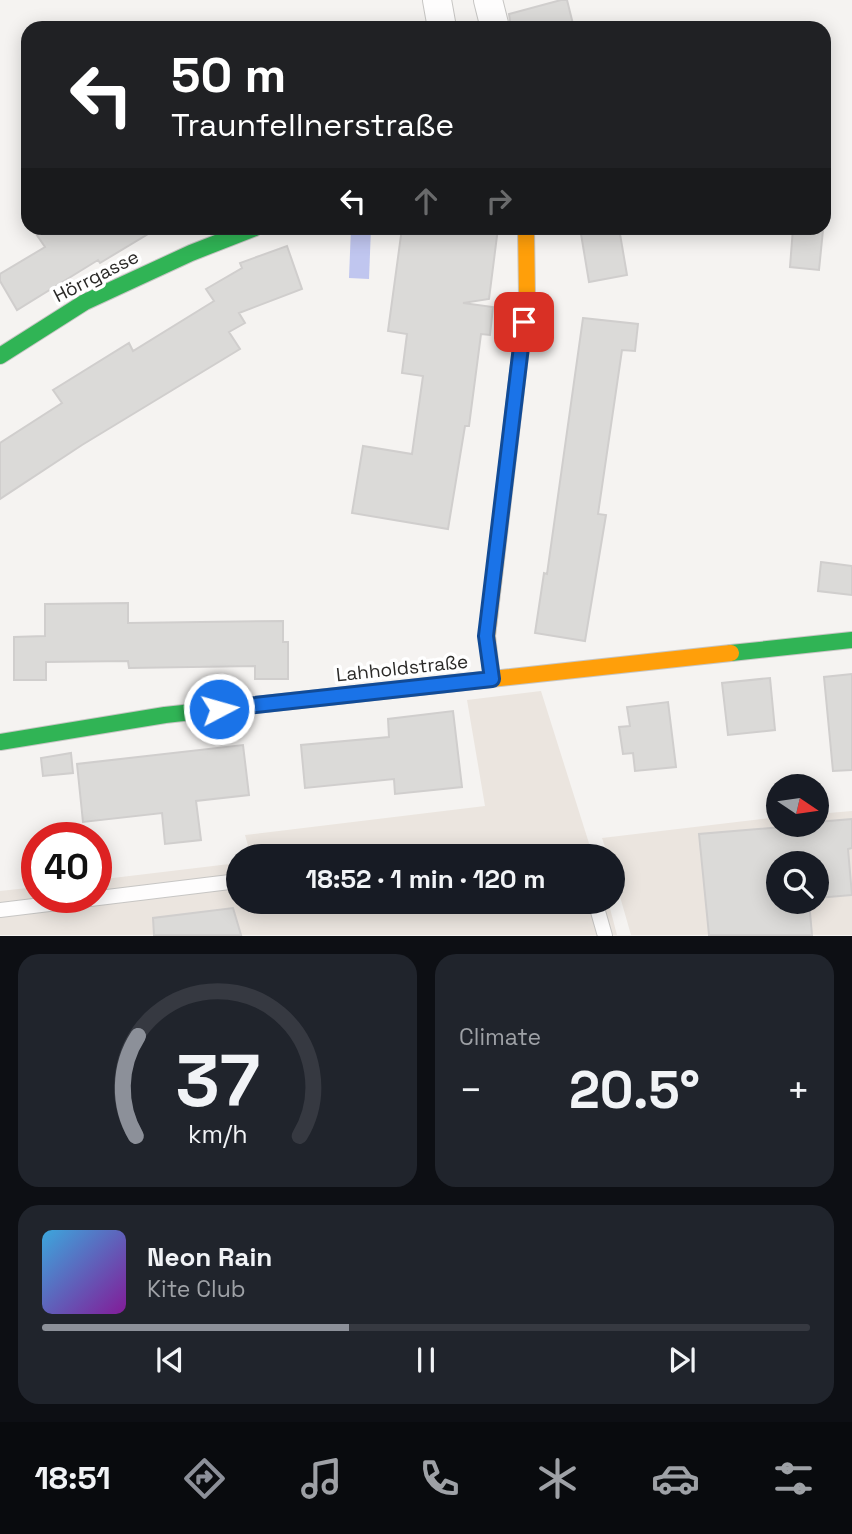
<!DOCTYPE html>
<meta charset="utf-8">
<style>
body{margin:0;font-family:"Space Grotesk",sans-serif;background:#20242c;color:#f1f3f6;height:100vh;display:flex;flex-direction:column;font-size:26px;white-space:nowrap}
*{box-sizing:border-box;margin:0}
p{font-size:23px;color:#9ea1a6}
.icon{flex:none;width:38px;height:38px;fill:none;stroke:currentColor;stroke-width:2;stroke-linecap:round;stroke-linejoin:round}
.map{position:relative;height:936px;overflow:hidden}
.sheet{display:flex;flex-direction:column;gap:18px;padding:18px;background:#0d0f14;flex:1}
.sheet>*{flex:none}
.top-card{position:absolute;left:21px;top:21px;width:810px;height:214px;border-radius:21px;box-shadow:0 4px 18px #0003;background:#202124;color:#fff;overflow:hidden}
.needle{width:46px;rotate:103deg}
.fabs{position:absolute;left:766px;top:774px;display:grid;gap:14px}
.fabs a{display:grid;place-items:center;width:63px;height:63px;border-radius:50%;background:#171b24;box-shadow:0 4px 18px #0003;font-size:35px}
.speed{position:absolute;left:21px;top:822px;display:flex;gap:14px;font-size:35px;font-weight:700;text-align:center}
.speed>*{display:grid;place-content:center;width:91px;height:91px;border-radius:50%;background:#171b24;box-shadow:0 4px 18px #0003;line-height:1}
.speed .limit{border:10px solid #d22;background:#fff;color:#111}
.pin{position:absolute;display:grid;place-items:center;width:60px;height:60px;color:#fff;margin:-30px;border-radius:14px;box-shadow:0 4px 10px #0006}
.me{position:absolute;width:77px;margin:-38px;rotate:84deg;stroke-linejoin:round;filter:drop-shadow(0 0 5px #0008)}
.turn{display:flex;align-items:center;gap:24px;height:147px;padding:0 35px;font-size:32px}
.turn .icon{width:91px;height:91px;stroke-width:2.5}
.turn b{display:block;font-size:49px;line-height:60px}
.lanes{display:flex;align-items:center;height:66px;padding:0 35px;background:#0003;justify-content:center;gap:35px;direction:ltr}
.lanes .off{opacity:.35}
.big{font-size:52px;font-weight:800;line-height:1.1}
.sheet .card{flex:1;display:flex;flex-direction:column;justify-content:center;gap:10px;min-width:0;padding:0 24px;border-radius:21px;background:#20242c}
.sheet .dial{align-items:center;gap:0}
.dial svg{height:182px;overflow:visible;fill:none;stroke:#363941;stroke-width:7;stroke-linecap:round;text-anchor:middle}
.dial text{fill:#f1f3f6;stroke:none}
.song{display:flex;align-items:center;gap:21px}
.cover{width:84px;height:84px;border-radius:10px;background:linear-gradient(135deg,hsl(200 70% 55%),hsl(290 70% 35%))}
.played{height:7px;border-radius:4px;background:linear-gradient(90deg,#8c9099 40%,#363941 40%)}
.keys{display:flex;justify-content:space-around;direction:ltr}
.heat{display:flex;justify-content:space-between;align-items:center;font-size:38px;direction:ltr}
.sheet .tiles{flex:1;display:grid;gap:18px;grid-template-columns:1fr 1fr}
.card:last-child{grid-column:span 2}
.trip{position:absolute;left:226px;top:844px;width:399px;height:70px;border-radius:35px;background:#171b24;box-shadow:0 4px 18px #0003;font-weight:800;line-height:70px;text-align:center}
.menu{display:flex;height:112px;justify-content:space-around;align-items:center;background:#090b0e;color:#9ea1a6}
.menu .icon{width:49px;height:49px}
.menu .active{color:#8c9099}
.menu b{font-size:32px;color:#f1f3f6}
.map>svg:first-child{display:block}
.built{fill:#ebe5df;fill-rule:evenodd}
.water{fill:#c0c6ef}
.building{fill:#dbdad8;stroke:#d0cecd;stroke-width:2}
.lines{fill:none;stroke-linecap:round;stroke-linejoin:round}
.lane-casing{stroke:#c7c6c4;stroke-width:16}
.street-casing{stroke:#c7c6c4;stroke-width:30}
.fast-casing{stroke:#c7c6c4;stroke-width:18}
.slow-casing{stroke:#c7c6c4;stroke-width:18}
.lane{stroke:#fefdfd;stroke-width:14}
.street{stroke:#fefdfd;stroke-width:28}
.fast{stroke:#30b455;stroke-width:16}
.slow{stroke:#ff9f0a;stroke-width:16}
.route-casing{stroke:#114b97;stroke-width:18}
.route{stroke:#1a73e8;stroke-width:12}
.labels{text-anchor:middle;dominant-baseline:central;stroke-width:7;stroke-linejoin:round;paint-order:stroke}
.street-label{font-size:19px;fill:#2a2927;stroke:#fff}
</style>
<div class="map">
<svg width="852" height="936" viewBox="0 0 852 936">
<rect width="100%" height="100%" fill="#f5f3f1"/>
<path class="built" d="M541,691L593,856H251L245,835L485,806L467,700Z
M852,811V935H631L613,872L612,856H608L602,838L779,817V824H817V814ZM779,863H817V901H779Z
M238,863V901H608L617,935H0V891L37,887V898H96V880Z"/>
<path class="water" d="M351,228H371L369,279L349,278Z"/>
<path class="building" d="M561,0H567L574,28H511L509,14Z
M32,228H158L100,263L98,260L17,310L0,281V274L45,247Z
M402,228H498L489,299L463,303L493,307L490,335L481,334L469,426H465L448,529L352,513L363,446L412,454L423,376L402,373L407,334L388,331Z
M580,228H619L627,275L589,282Z
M793,228L823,230L819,270L790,267Z
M287,246L302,289L239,313L245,323L229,332L240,349L82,445L0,499V443L62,403L53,390L129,343L133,351L214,301L206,289L242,268L240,263Z
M583,318L638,324L635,351L622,350L598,514L606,515L585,641L535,633L544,573L547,574Z
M821,562L852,566V595L818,591Z
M128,603V623L283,621V642H288V679H255V666L129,668L128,661L46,662V680H14V637L45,636V604Z
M852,674V770L833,771L824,677Z
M770,678L775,730L728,735L722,683Z
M668,702L676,767L635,771L633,753L623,754L619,727L630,726L627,707Z
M453,711L462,787L395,794L394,779L305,788L301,745L389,737L388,719Z
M243,745L249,795L196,801L201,840L165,844L162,813L83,822L77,764Z
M71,753L73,773L43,776L41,758Z
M852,819V848L848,849L852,895L817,898V863H779V901H809L812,935H709L699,834L817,824V822Z
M233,908L241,935H154L153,918Z"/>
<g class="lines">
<defs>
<path id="lane" d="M595,901L605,936
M0,910L238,881"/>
<path id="street" d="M437,0L442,28
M488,0L495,28"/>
<path id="fast" d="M0,356L85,302L191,253L255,228
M731,653L852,640
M0,742L165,715L455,683"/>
<path id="slow" d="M492,679L487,636L527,296L526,228
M455,683L731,653"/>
</defs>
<use href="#lane" class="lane-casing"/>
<use href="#street" class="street-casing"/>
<use href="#fast" class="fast-casing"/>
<use href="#slow" class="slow-casing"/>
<use href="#lane" class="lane"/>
<use href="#street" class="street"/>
<use href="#fast" class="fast"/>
<use href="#slow" class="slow"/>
</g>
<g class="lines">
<defs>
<path id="route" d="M219,709L492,679L486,636L524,322"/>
</defs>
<use href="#route" class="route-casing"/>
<use href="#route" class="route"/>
</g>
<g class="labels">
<g class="street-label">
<text transform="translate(96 276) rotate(-27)">Hörrgasse</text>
<text transform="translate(402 668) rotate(-6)">Lahholdstraße</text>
</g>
</g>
</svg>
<div class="fabs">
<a><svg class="needle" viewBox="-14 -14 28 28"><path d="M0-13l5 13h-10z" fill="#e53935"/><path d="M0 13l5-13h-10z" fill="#9ea1a6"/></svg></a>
<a><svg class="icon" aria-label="search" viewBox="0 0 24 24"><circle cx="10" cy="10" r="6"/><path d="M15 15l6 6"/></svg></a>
</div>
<div class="speed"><div class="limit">40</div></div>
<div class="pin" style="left:524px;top:322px;background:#d93025"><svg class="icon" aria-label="arrive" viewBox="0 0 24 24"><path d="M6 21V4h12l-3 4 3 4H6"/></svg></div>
<svg class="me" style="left:219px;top:709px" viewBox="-20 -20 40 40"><circle r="17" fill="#1a73e8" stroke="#fff" stroke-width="3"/><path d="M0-11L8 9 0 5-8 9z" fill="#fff"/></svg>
<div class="trip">18:52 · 1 min · 120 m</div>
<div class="top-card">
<div class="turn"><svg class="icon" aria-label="left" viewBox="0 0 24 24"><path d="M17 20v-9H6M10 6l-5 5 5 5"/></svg><div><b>50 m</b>Traunfellnerstraße</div></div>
<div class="lanes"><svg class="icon" aria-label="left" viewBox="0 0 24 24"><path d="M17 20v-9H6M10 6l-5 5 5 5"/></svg><svg class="icon off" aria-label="ahead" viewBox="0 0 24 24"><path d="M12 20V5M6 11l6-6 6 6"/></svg><svg class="icon off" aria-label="right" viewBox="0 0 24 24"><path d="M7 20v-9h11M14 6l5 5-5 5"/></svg></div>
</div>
</div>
<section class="sheet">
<div class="tiles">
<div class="card dial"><svg viewBox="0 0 100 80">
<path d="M14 69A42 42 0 1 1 86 69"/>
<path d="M14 69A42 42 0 0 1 15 25" stroke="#8c9099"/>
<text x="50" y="56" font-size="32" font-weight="700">37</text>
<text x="50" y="72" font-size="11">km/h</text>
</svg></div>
<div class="card"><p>Climate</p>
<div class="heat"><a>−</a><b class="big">20.5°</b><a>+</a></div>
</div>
<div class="card">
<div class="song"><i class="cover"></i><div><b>Neon Rain</b><p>Kite Club</p></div></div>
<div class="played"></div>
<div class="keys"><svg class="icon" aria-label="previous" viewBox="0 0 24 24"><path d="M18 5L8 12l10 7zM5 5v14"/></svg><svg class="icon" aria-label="pause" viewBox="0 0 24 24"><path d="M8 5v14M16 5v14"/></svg><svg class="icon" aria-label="next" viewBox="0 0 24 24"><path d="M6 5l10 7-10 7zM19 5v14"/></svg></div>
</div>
</div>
</section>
<nav class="menu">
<b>18:51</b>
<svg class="icon active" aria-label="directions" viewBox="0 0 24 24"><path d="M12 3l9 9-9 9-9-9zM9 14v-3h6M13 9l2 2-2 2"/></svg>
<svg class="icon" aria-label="music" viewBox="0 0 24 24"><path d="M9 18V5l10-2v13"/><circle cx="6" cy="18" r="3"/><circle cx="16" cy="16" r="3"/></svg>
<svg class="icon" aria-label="phone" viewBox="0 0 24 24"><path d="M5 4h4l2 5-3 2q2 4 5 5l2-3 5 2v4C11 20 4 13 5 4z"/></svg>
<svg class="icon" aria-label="climate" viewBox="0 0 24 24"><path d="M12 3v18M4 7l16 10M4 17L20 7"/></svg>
<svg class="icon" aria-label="car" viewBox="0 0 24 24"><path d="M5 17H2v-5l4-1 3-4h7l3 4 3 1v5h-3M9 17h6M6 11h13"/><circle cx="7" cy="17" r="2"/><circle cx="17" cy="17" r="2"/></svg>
<svg class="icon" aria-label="filters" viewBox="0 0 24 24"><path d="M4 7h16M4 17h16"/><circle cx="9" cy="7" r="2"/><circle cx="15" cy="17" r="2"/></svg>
</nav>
